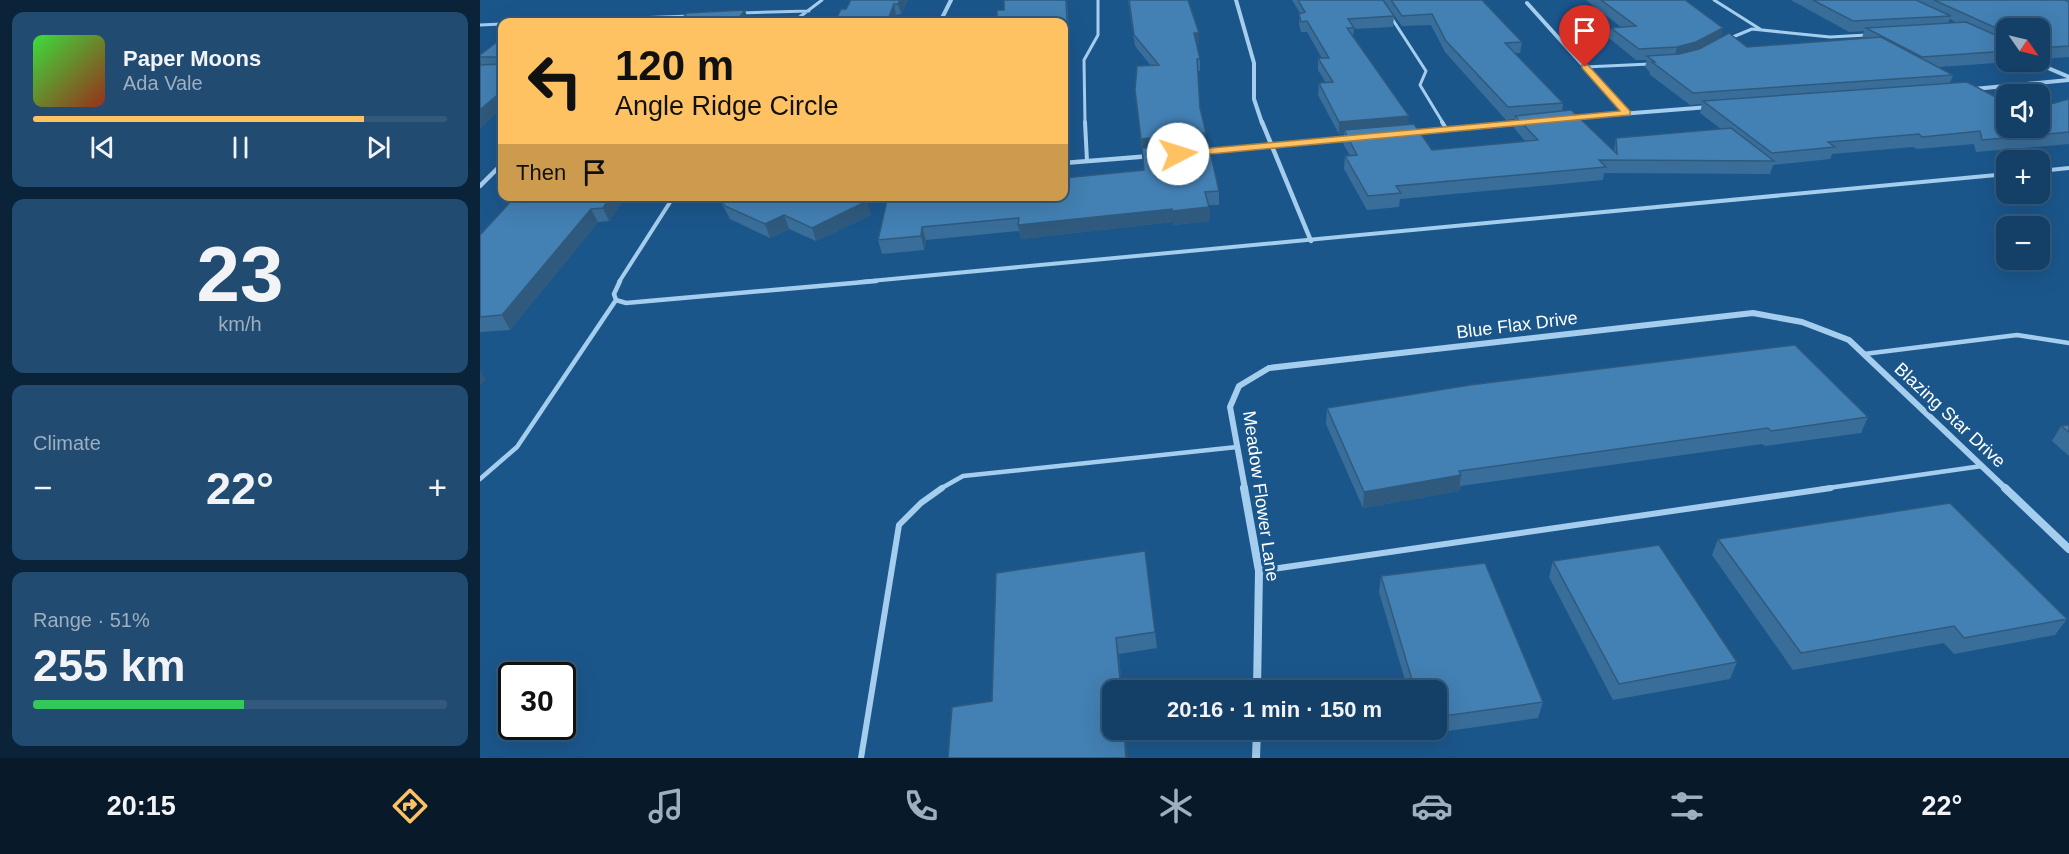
<!DOCTYPE html>
<meta charset="utf-8">
<style>
body{margin:0;font-family:Helvetica,sans-serif;background:#214b71;color:#f1f3f6;height:100vh;display:flex;flex-direction:column;font-size:22px;white-space:nowrap}
*{box-sizing:border-box;margin:0}
p{font-size:20px;color:#9dafc0}
.icon{flex:none;width:33px;height:33px;fill:none;stroke:currentColor;stroke-width:2;stroke-linecap:round;stroke-linejoin:round}
.map{position:relative;flex:1;overflow:hidden}
.side{display:flex;flex-direction:column;gap:12px;padding:12px;background:#0b2339;width:480px}
.side>*{flex:none}
.guide{position:absolute;left:18px;top:18px;width:570px;height:183px;border-radius:12px;box-shadow:0 6px 24px #0002,0 0 0 2px #33597c;background:#ffc262;color:#111;overflow:hidden}
.needle{width:39px;rotate:124deg}
.buttons{position:absolute;left:1516px;top:18px;display:grid;gap:12px}
.buttons a{display:grid;place-items:center;width:54px;height:54px;border-radius:12px;background:#144068;box-shadow:0 6px 24px #0002,0 0 0 2px #33597c;font-size:30px}
.speed{position:absolute;left:18px;top:662px;display:flex;gap:12px;font-size:30px;font-weight:700;text-align:center}
.speed>*{display:grid;place-content:center;width:78px;height:78px;border-radius:50%;background:#144068;box-shadow:0 6px 24px #0002,0 0 0 2px #33597c;line-height:1}
.speed .limit{border:3px solid #111;border-radius:9px;background:#fff;color:#111}
.pin{position:absolute;display:grid;place-items:center;width:51px;height:51px;color:#fff;margin:-62px -26px;border-radius:50% 50% 50% 0;rotate:-45deg;box-shadow:0 0 6px #0007}
.pin .icon{rotate:45deg}
.me{position:absolute;width:66px;margin:-33px;rotate:85deg;stroke-linejoin:round;filter:drop-shadow(0 0 4px #0008)}
.turn{display:flex;align-items:center;gap:21px;height:126px;padding:0 18px;font-size:27px}
.turn .icon{width:78px;height:78px;stroke-width:2.5}
.turn b{display:block;font-size:42px;line-height:51px}
.then{display:flex;align-items:center;height:57px;padding:0 18px;background:#0003;gap:12px;font-size:22px}
.big{font-size:45px;font-weight:700;line-height:1.1}
.side .tile{flex:1;display:flex;flex-direction:column;justify-content:center;gap:9px;min-width:0;padding:0 21px;border-radius:12px;background:#214b71}
.side .dial{align-items:center;gap:0}
.dial b{font-size:78px;line-height:1}
.song{display:flex;align-items:center;gap:18px}
.cover{width:72px;height:72px;border-radius:9px;background:linear-gradient(135deg,hsl(120 70% 55%),hsl(10 70% 35%))}
.played{height:6px;border-radius:3px;background:linear-gradient(90deg,#ffc262 80%,#33597c 80%)}
.keys{display:flex;justify-content:space-around;direction:ltr}
.heat{display:flex;justify-content:space-between;align-items:center;font-size:33px;direction:ltr}
.charge{height:9px;border-radius:4px;background:linear-gradient(90deg,#34c759 51%,#33597c 0)}
.trip{position:absolute;left:622px;top:680px;width:345px;height:60px;border-radius:12px;background:#144068;box-shadow:0 6px 24px #0002,0 0 0 2px #33597c;font-weight:700;line-height:60px;text-align:center}
.tabs{display:flex;height:96px;justify-content:space-around;align-items:center;background:#081a2a;color:#9dafc0}
.tabs .icon{width:42px;height:42px}
.tabs .selected{color:#ffc262}
.tabs b{font-size:27px;color:#f1f3f6}
main{display:flex;flex:1;min-height:0}
.map>svg:first-child{display:block}
.lines{fill:none;stroke-linecap:round;stroke-linejoin:round}
.service-far3{stroke:#a5cded;stroke-width:3}
.service-far2{stroke:#a5cded;stroke-width:4}
.service-far1{stroke:#a5cded;stroke-width:4.5}
.service{stroke:#a5cded;stroke-width:6}
.minor-far3{stroke:#a5cded;stroke-width:4}
.minor-far2{stroke:#a5cded;stroke-width:4.5}
.minor-far1{stroke:#a5cded;stroke-width:6}
.minor{stroke:#a5cded;stroke-width:8}
.wall{fill:#3a6e9a;fill-rule:evenodd}
.shaded-wall{fill:#2f5a7d}
.building{fill:#4380b3;stroke:#2f5a7d;stroke-width:1.5}
.route{fill:#ffc262;stroke:#a67e40;stroke-width:1.5}
.labels{text-anchor:middle;dominant-baseline:central;stroke-width:6;stroke-linejoin:round;paint-order:stroke}
.street-label{font-size:18px;fill:#fff;stroke:#1b568b}
</style>
<main>
<section class="side">
<div class="tile">
<div class="song"><i class="cover"></i><div><b>Paper Moons</b><p>Ada Vale</p></div></div>
<div class="played"></div>
<div class="keys"><svg class="icon" aria-label="previous" viewBox="0 0 24 24"><path d="M18 5L8 12l10 7zM5 5v14"/></svg><svg class="icon" aria-label="pause" viewBox="0 0 24 24"><path d="M8 5v14M16 5v14"/></svg><svg class="icon" aria-label="next" viewBox="0 0 24 24"><path d="M6 5l10 7-10 7zM19 5v14"/></svg></div>
</div>
<div class="tile dial"><b>23</b><p>km/h</p></div>
<div class="tile"><p>Climate</p>
<div class="heat"><a>−</a><b class="big">22°</b><a>+</a></div>
</div>
<div class="tile"><p>Range · 51%</p><b class="big">255 km</b><div class="charge"></div></div>
</section>
<div class="map">
<svg width="1589" height="758" viewBox="0 0 1589 758">
<rect width="100%" height="100%" fill="#1b568b"/>
<g class="lines">
<path class="service-far3" d="M1234,0L1280,29
M260,13L329,11
M911,17L946,71L940,85L963,123
M101,20L210,16
M313,22L342,0
M0,25L22,24
M1248,39L1272,29L1350,37L1387,35
M1105,67L1170,64
M605,123L604,60L618,35V0"/>
<path class="service-far2" d="M605,122L607,161
M962,122L967,130
M1560,171L1589,168
M139,282L194,196
M380,282L1527,174"/>
<path class="service-far1" d="M140,281L134,294L136,300L146,303L396,281
M1384,354L1537,335L1589,343
M0,479L37,447L136,300
M460,489L483,476L757,447
M1341,489L1502,466"/>
<path class="service" d="M779,571L1351,488
M381,758L419,525L441,503L462,488"/>
<path class="minor-far3" d="M756,0L774,63V99L782,123
M1047,3L1146,113
M460,22L471,0
M1554,62L1589,77
M1494,89L1589,80
M1090,118L1229,107"/>
<path class="minor-far2" d="M782,122L831,241
M932,133L1041,123
M723,152L871,139
M584,163L671,156
M0,186L22,164"/>
<path class="minor-far1" d="M765,489L750,407L759,386L789,368L1273,313L1322,322L1369,340L1526,489"/>
<path class="minor" d="M764,488L779,571L777,690
M1525,488L1589,549
M776,758L777,729"/>
</g>
<path class="wall" d="M371,0H428L421,14L416,15L366,9Z
M524,0H587L589,33H584V22L524,10Z
M648,0H708L719,44H716L720,59V71H717L720,108L726,133V142L739,191V205H729L730,221L693,225V222L541,239L539,231L446,240L444,250L402,254L398,240L408,196L664,170L655,90L671,66L655,46Z
M812,0H903L914,16L913,27L874,29L873,37L928,125L952,150L1045,141L1034,128L1035,119L1026,120L965,52L951,25L922,26L903,0H1002L1042,42L1040,53H1035L1083,103L1082,111L1134,151L1136,138L1241,129L1220,113L1222,104L1210,105L1169,74L1170,72L1165,67L1167,60H1156L1129,38L1131,28L1141,27L1106,0H1205L1243,28L1240,38L1267,47L1382,38L1384,31L1369,32L1311,0H1589V57L1560,59V28H1527V62H1529L1459,67L1473,75L1470,83L1527,128L1589,99V144L1496,152L1494,144L1437,149L1433,147L1352,154L1350,159L1293,165L1290,174L1124,173L1123,180L920,199L919,207L887,210L864,169L865,156H870L863,143L864,134H859L838,95L839,83H846L838,70V58H842L827,32H821L819,24L820,13ZM1470,19L1477,23H1468Z
M22,38V108L0,128V65H1L0,55Z
M146,196L129,221L118,222L30,330L0,332V235L39,198Z
M238,196H375L391,215L336,241L309,229L290,238L250,219Z
M847,408L1388,417L1381,433L1285,446L1282,444L980,486L979,491L883,508L846,424Z
M1589,425V456L1572,441L1581,426Z
M1238,539L1587,619L1575,635L1474,654L1464,643L1313,670L1232,555Z
M665,551L677,648L639,654L642,690L512,701Z
M1073,561L1257,662L1250,679L1133,700L1069,577Z
M901,576L1063,702L1058,718L941,735L939,729H957V690H928L899,592Z"/>
<path class="shaded-wall" d="M420,0H428L421,14L418,4Z
M414,4L416,15L413,22H407Z
M265,10L268,20L270,17L272,22H261L259,18Z
M1243,28L1240,39L1214,53L1194,58L1197,47Z
M714,33H719V44H714Z
M22,91V108L0,128V110Z
M929,116L928,128L864,130V134H859V122Z
M726,133V146L662,152L661,139Z
M131,196H146L129,221L123,208Z
M387,201L391,215L336,241L332,228Z
M729,207L730,221L693,225L692,211Z
M111,209L118,222L30,330L22,315Z
M692,209L693,222L541,239L538,225Z
M304,215L309,229L290,238L285,224Z
M442,227L446,240L444,250L441,236Z
M0,370L6,380L0,385Z
M981,475L979,491L883,508L884,492Z
M636,638L639,654L642,690H641Z
M644,729H645L648,758H646Z"/>
<path class="building" d="M371,0H420L418,4H414L407,22H355L361,9H366Z
M524,0H586L587,22H517V10H524Z
M649,0H708L719,33H714L720,59H717L720,108L726,133L661,139L655,90L657,66L679,65L654,35Z
M818,0H903L914,16L868,19L874,28H867L929,116L859,122L839,83L853,82L838,58H849L827,21L821,22L819,14L825,12Z
M911,0H1002L1042,42L1025,43L1083,103L1028,107L966,41L952,14L922,16Z
M1121,0H1205L1243,28L1216,42L1197,47L1159,49L1131,28L1156,26Z
M1333,0H1436L1471,16L1373,21Z
M1454,0H1585L1589,2V46L1560,48V28H1527V33Z
M265,10L259,18L270,17L266,22H199L207,13Z
M99,17L95,20H105L102,22H42L46,20Z
M1486,22L1527,40V51L1442,57L1386,28Z
M1249,33L1267,47L1401,37L1473,75L1213,93L1172,62H1175L1167,56L1199,54L1219,49Z
M22,38V91L0,110V65L19,64L21,60L18,57H0V55Z
M1487,82L1527,103V128H1560V107L1589,99V132L1502,140L1500,131L1442,137L1439,134L1348,142L1355,147L1292,153L1223,101Z
M1091,110L1137,154L1136,138L1251,128L1294,161L1119,160L1126,167L916,186L921,193L888,196L865,156L877,155L864,130L934,124L952,150L1058,140L1035,116Z
M728,142L739,191L725,192L729,207L692,211V209L538,225L539,218L442,227L441,236L398,240L408,196H584V178L664,170L662,148Z
M41,196H131L123,208L111,209L22,315L0,317V235L33,199L39,198Z
M240,196H375L387,201L332,228L304,215L285,224L245,206Z
M1315,345L1388,417L1291,431L1288,428L979,471L981,475L884,492L847,408L990,385Z
M1589,425V432L1581,426Z
M1470,503L1587,619L1484,638L1474,626L1321,653L1238,539Z
M1179,545L1257,662L1139,684L1073,561Z
M665,551L675,632L636,638L641,690H633V729H644L646,758H468L472,707L512,701L516,573Z
M1005,563L1063,702L957,717V690H935L901,576Z"/>
<path class="route" d="M1102,65H1108L1150,111V115L698,157L693,154L698,151L1140,111L1102,68Z"/>
<g class="labels">
<g class="street-label">
<text transform="translate(1037 325) rotate(-7)">Blue Flax Drive</text>
<text transform="translate(1470 415) rotate(43)">Blazing Star Drive</text>
<text transform="translate(781 496) rotate(82)">Meadow Flower Lane</text>
</g>
</g>
</svg>
<div class="buttons">
<a><svg class="needle" viewBox="-14 -14 28 28"><path d="M0-13l5 13h-10z" fill="#e53935"/><path d="M0 13l5-13h-10z" fill="#9dafc0"/></svg></a>
<a><svg class="icon" aria-label="sound" viewBox="0 0 24 24"><path d="M4 9h4l5-4v14l-5-4H4zM17 9q2 3 0 6"/></svg></a>
<a>+</a>
<a>−</a>
</div>
<div class="speed"><div class="limit">30</div></div>
<div class="pin" style="left:1105px;top:67px;background:#d93025"><svg class="icon" aria-label="arrive" viewBox="0 0 24 24"><path d="M6 21V4h12l-3 4 3 4H6"/></svg></div>
<svg class="me" style="left:698px;top:154px" viewBox="-20 -20 40 40"><circle r="19" fill="#fff"/><path d="M0-13L10 11 0 6-10 11z" fill="#ffc262"/></svg>
<div class="trip">20:16 · 1 min · 150 m</div>
<div class="guide">
<div class="turn"><svg class="icon" aria-label="left" viewBox="0 0 24 24"><path d="M17 20v-9H6M10 6l-5 5 5 5"/></svg><div><b>120 m</b>Angle Ridge Circle</div></div>
<div class="then">Then<svg class="icon" aria-label="arrive" viewBox="0 0 24 24"><path d="M6 21V4h12l-3 4 3 4H6"/></svg></div>
</div>
</div>
</main>
<nav class="tabs">
<b>20:15</b>
<svg class="icon selected" aria-label="directions" viewBox="0 0 24 24"><path d="M12 3l9 9-9 9-9-9zM9 14v-3h6M13 9l2 2-2 2"/></svg>
<svg class="icon" aria-label="music" viewBox="0 0 24 24"><path d="M9 18V5l10-2v13"/><circle cx="6" cy="18" r="3"/><circle cx="16" cy="16" r="3"/></svg>
<svg class="icon" aria-label="phone" viewBox="0 0 24 24"><path d="M5 4h4l2 5-3 2q2 4 5 5l2-3 5 2v4C11 20 4 13 5 4z"/></svg>
<svg class="icon" aria-label="climate" viewBox="0 0 24 24"><path d="M12 3v18M4 7l16 10M4 17L20 7"/></svg>
<svg class="icon" aria-label="car" viewBox="0 0 24 24"><path d="M5 17H2v-5l4-1 3-4h7l3 4 3 1v5h-3M9 17h6M6 11h13"/><circle cx="7" cy="17" r="2"/><circle cx="17" cy="17" r="2"/></svg>
<svg class="icon" aria-label="filters" viewBox="0 0 24 24"><path d="M4 7h16M4 17h16"/><circle cx="9" cy="7" r="2"/><circle cx="15" cy="17" r="2"/></svg>
<b>22°</b>
</nav>
